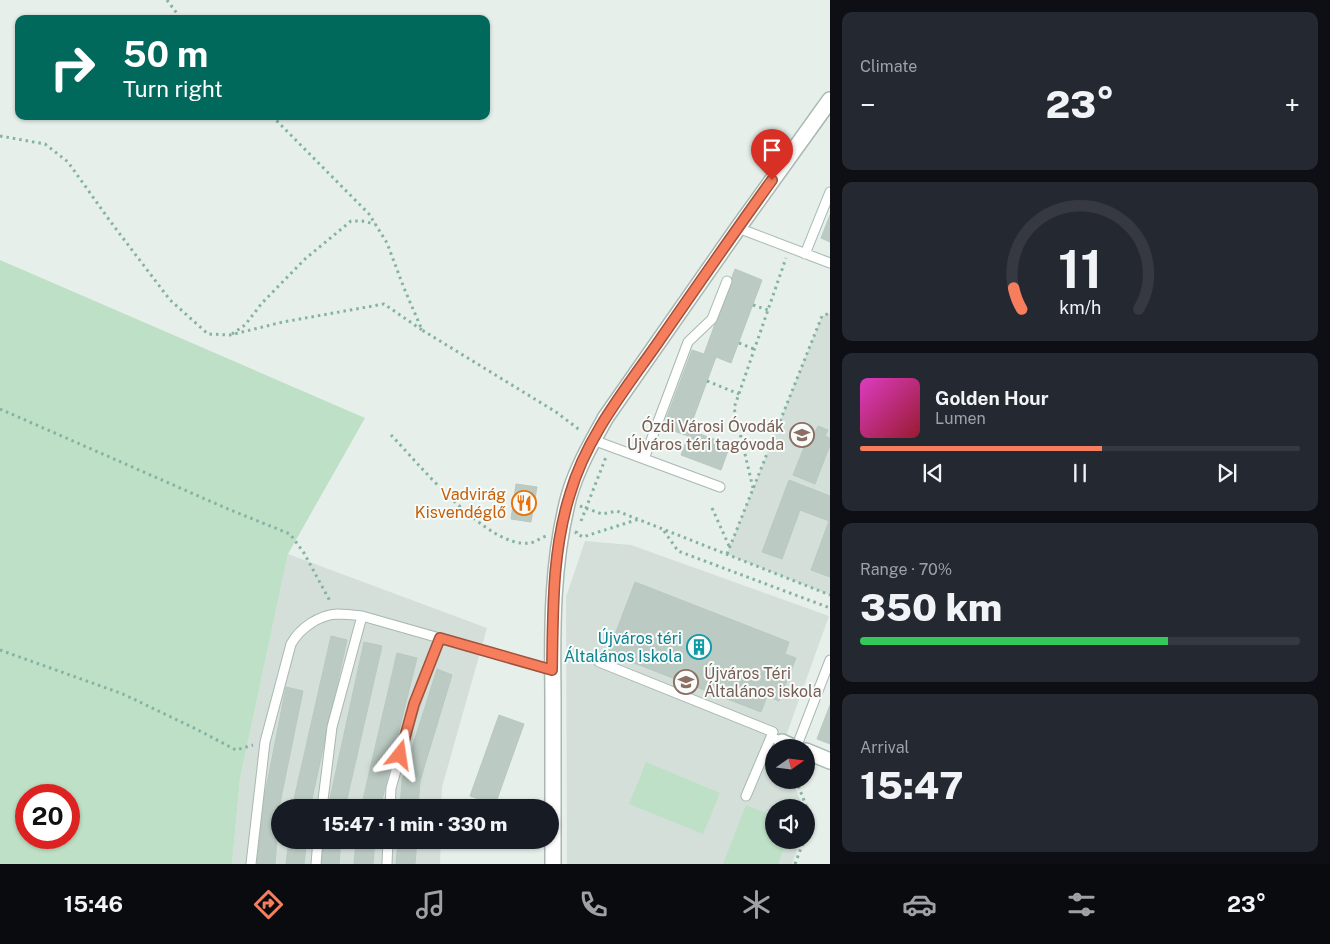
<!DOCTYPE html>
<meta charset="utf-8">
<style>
body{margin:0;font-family:"Public Sans",sans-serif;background:#242831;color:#f1f3f6;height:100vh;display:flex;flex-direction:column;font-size:19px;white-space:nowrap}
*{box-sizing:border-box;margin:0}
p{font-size:16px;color:#9ea1a6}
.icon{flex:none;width:28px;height:28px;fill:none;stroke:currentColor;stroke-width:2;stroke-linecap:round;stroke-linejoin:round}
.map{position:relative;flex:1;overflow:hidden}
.side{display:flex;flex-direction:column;gap:12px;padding:12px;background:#0d0f14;width:500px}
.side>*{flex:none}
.banner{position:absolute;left:15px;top:15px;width:475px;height:105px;border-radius:10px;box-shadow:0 1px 4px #0004;background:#00695c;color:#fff;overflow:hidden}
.needle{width:32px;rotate:76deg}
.fabs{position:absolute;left:765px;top:739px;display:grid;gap:10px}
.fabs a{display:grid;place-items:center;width:50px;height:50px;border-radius:50%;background:#171b24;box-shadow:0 1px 4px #0004;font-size:25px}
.speed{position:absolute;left:15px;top:784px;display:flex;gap:10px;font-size:25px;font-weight:700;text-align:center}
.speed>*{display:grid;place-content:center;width:65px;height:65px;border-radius:50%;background:#171b24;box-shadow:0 1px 4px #0004;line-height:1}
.speed .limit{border:8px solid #d22;background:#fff;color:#111}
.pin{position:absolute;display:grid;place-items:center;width:42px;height:42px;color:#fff;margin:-51px -21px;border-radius:50% 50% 50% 0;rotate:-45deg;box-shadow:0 0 5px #0007}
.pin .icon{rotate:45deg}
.me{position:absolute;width:55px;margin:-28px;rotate:15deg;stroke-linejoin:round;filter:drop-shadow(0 0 4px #0008)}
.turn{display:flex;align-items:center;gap:18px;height:105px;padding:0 25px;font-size:22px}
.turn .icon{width:65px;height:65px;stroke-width:2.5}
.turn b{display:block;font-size:35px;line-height:42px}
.big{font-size:38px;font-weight:800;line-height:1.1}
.side .tile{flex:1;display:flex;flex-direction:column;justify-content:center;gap:8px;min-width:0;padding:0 18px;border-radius:10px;background:#242831}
.side .dial{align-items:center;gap:0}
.dial svg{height:130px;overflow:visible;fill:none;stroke:#363941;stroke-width:7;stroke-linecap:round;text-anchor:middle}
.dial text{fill:#f1f3f6;stroke:none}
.song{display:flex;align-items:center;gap:15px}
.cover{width:60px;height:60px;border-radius:8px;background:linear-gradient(135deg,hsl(310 70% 55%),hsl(350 70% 35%))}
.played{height:5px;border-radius:2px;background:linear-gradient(90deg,#f67e5d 55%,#363941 55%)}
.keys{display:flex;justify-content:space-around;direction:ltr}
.heat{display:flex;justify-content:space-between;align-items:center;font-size:28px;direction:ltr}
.charge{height:8px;border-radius:4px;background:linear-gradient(90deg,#34c759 70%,#363941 0)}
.trip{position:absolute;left:271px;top:799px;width:288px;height:50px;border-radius:25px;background:#171b24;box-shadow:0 1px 4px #0004;font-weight:800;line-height:50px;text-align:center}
.menu{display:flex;height:80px;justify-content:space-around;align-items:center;background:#090b0e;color:#9ea1a6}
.menu .icon{width:35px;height:35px}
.menu .current{color:#f67e5d}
.menu b{font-size:22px;color:#f1f3f6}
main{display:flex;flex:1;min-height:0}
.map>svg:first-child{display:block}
.built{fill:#d4dfd9}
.green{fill:#bee0c6;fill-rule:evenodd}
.building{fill:#bbcac3;stroke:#b8c9c1}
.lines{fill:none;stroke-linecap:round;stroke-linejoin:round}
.lane-casing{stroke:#a8b8b1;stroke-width:11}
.street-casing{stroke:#a8b8b1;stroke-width:18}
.path{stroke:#85b3a3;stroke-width:3;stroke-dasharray:2.5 4;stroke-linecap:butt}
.lane{stroke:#fff;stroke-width:9}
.street{stroke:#fff;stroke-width:15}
.route-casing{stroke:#a0523c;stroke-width:12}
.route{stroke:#f67e5d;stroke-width:9}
.labels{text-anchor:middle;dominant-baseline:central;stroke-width:4;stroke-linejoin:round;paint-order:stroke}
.education-label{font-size:16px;fill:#785e54;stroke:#f7fbf9;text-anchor:end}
.food-label{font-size:16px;fill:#c56008;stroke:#f7fbf9;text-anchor:end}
.culture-label{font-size:16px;fill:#0d838f;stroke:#f7fbf9;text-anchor:end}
</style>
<main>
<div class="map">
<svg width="830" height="864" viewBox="0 0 830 864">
<rect width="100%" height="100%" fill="#e6efea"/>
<path class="built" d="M830,313V595L727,554L822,316Z
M585,541L631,545L829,616L782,747L774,748V780H792L803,807L774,808V840H801L792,864H567L566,597Z
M288,554L487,628L442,787L441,807L280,808V840H441L440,864H232L240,779Z"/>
<path class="green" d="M0,260L365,418L288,554L240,779L232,864H0ZM26,795H69V838H26Z
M646,762L720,793L703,834L629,804Z
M746,805L774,816V840H787L778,864H723Z"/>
<path class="building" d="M830,215V242L821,238Z
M735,269L762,280L731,363L716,357L689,430L730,445L721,470L681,455L688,436L663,427L692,350L704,354Z
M818,426L828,430L825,436L830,438V445L815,484L793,475L807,440L799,437L802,430L814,435Z
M789,480L830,496V577L811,570L829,521L800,510L782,559L762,552Z
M516,484L537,487L531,522L511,519Z
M635,582L789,642L785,654L796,658L779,701L767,696L761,712L608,653Z
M331,636L347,640L310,808H292Z
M364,642L382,646L345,808H328Z
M397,653L417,658L380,808H361Z
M437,669L452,675L420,781L418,808H400L402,780Z
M286,687L303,691L280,803L275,864H257L264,799Z
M830,705V744L817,739Z
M499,715L524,724L495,805L470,796Z
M289,840H307L304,864H286Z
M324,840H341L339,864H321Z
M356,840H375L373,864H354Z
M398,840H417L415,864H396Z"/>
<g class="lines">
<defs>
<path id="lane" d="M738,228L830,263
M805,254L830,192
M593,440L720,487
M644,459L688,342L712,319L727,281
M599,662L773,732L771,737L782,742
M796,748L830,660
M746,796L771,737
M322,808L332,727L362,616
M390,808L391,788L415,704L440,638
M251,864L265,742L291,644C300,628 319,615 337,614C345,614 354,615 362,616L552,670
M316,864L318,840
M387,864L388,840"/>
<path id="street" d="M782,742L795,748
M806,751L830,761
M553,864C553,807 553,750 553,693C552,627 552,560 569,496C577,468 592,442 606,417L738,228L830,100"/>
</defs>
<use href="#lane" class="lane-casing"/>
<use href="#street" class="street-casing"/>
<path class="path" d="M167,0L181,19
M272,116L369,214L387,243L404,288L422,330L556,412L581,431
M0,136L45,144L68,162L110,221L170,300L208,334L230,335L283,322L384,304L422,330
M753,305L768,310
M232,334L245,325L262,303L305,259L351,221H362L375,224
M739,343L754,349
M707,381L739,394
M0,409L228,509L290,534L304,553L331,603
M391,435C418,463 488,549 529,543C535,543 541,537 547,536
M753,488L734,408L786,258
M580,506L602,514L617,511L830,595
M712,508L730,548
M581,521L606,457
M577,531L576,533L583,537L639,519
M664,531L678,551L830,608
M727,554L822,316L830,313
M0,650L123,694L196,729L236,750L253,745
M796,780L812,821L806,835
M795,864L804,840"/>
<use href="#lane" class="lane"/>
<use href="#street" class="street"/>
</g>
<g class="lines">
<defs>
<path id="route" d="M400,755L414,704L440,638L552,670C553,611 552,551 570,494C586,438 624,391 657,344C695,289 733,234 772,180"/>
</defs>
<use href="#route" class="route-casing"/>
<use href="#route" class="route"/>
</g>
<defs>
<symbol id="school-ring" viewBox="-11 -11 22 22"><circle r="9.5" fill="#f7fbf9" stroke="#8d6e63" stroke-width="1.5"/><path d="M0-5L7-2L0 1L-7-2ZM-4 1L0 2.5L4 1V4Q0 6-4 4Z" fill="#8d6e63"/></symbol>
<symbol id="restaurant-ring" viewBox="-11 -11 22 22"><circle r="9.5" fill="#f7fbf9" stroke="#e8710a" stroke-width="1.5"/><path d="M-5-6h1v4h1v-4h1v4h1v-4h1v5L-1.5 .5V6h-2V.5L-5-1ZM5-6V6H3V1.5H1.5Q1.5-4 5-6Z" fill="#e8710a"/></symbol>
<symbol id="building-ring" viewBox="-11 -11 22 22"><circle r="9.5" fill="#f7fbf9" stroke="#0f9aa8" stroke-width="1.5"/><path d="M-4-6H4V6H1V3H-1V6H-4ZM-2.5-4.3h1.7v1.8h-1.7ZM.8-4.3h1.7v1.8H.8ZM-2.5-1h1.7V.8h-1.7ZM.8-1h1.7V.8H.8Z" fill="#0f9aa8"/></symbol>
</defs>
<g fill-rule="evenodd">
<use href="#school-ring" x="788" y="421" width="28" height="28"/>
<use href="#restaurant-ring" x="510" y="489" width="28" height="28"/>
<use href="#building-ring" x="685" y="633" width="28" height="28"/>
<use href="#school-ring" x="672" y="668" width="28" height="28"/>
</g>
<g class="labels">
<g class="education-label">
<text x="784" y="426">Ózdi Városi Óvodák<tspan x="784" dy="18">Újváros téri tagóvoda</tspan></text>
<text x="704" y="673" text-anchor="start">Újváros Téri<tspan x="704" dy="18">Általános iskola</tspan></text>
</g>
<g class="food-label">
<text x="506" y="494">Vadvirág<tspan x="506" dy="18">Kisvendéglő</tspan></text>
</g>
<g class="culture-label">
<text x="682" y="638">Újváros téri<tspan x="682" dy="18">Általános Iskola</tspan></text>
</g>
</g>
</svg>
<div class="fabs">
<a><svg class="needle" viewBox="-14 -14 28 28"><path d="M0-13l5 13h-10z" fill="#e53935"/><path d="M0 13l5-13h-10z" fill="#9ea1a6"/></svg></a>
<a><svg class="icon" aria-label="sound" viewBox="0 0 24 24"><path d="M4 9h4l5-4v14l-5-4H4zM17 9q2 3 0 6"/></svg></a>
</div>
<div class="speed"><div class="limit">20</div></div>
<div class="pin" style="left:772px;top:180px;background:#d93025"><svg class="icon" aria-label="arrive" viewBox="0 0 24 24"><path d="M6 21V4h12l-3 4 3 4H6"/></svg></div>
<svg class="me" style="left:400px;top:755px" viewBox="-20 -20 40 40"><path d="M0-17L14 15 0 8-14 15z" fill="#f67e5d" stroke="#fff" stroke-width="4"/></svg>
<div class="trip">15:47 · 1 min · 330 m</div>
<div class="banner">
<div class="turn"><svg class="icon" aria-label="right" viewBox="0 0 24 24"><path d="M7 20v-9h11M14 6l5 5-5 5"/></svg><div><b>50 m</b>Turn right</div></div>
</div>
</div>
<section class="side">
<div class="tile"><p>Climate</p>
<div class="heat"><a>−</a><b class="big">23°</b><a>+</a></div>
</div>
<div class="tile dial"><svg viewBox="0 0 100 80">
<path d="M14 69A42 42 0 1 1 86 69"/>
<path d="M14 69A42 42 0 0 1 9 56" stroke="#f67e5d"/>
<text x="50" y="56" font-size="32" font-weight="700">11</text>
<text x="50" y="72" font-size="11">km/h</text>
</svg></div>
<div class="tile">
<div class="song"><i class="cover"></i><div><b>Golden Hour</b><p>Lumen</p></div></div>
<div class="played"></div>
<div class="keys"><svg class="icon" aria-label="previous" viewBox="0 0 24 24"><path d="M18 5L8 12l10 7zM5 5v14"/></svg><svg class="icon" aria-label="pause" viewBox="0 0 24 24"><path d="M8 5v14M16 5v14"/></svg><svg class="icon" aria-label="next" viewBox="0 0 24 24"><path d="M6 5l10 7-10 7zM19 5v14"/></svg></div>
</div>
<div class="tile"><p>Range · 70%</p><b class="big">350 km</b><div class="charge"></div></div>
<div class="tile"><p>Arrival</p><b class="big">15:47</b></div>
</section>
</main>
<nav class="menu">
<b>15:46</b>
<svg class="icon current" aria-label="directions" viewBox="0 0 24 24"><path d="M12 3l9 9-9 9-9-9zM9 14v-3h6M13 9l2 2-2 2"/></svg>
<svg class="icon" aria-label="music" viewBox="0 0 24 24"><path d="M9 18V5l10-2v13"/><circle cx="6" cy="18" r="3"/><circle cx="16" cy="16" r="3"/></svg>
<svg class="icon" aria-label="phone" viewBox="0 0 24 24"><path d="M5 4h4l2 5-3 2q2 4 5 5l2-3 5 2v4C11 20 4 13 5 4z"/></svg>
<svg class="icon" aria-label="climate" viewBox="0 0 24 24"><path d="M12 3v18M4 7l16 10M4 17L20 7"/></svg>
<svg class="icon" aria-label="car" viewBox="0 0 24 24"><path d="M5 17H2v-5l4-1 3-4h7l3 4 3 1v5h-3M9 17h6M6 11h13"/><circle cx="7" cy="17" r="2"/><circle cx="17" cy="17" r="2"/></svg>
<svg class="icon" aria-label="filters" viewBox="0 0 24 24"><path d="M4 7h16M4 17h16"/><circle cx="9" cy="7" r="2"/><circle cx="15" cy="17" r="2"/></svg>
<b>23°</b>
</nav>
